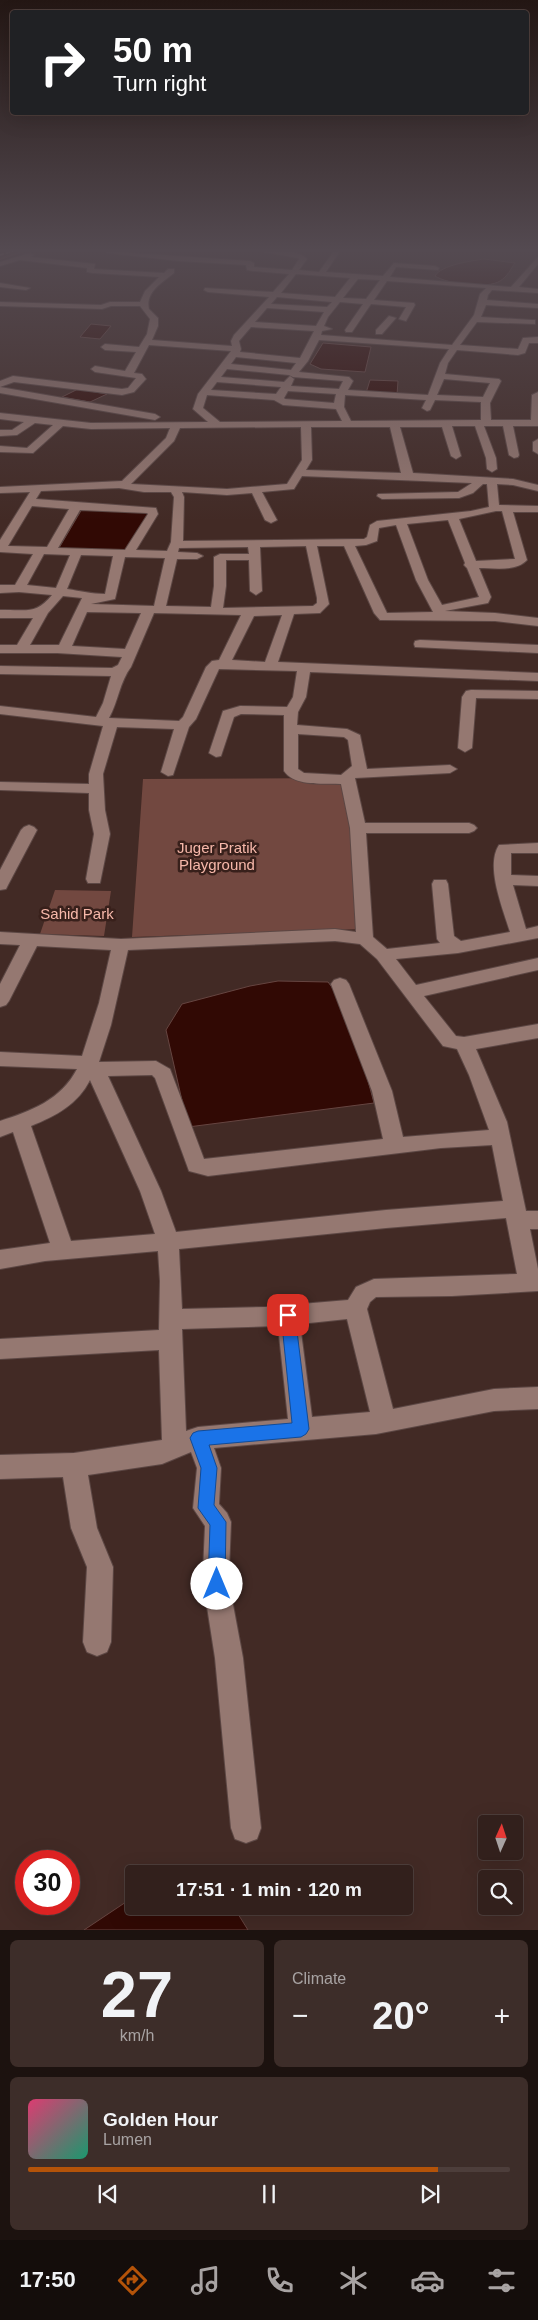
<!DOCTYPE html>
<meta charset="utf-8">
<style>
body{margin:0;font-family:Arial,sans-serif;background:#3d2d29;color:#f1f3f6;height:100vh;display:flex;flex-direction:column;font-size:19px;white-space:nowrap}
*{box-sizing:border-box;margin:0}
p{font-size:16px;color:#a8a3a3}
.icon{flex:none;width:28px;height:28px;fill:none;stroke:currentColor;stroke-width:2;stroke-linecap:round;stroke-linejoin:round}
.map{position:relative;height:1930px;overflow:hidden}
.details{display:flex;flex-direction:column;gap:10px;padding:10px;background:#1c120f;flex:1}
.details>*{flex:none}
.banner{position:absolute;left:10px;top:10px;width:519px;height:105px;border-radius:5px;box-shadow:0 5px 20px #0002,0 0 0 1px #4d3e3b;background:#202124;color:#fff;overflow:hidden}
.needle{width:32px;rotate:3deg}
.controls{position:absolute;left:478px;top:1815px;display:grid;gap:10px}
.controls a{display:grid;place-items:center;width:45px;height:45px;border-radius:5px;background:#32201c;box-shadow:0 5px 20px #0002,0 0 0 1px #4d3e3b;font-size:25px}
.speed{position:absolute;left:15px;top:1850px;display:flex;gap:10px;font-size:25px;font-weight:700;text-align:center}
.speed>*{display:grid;place-content:center;width:65px;height:65px;border-radius:50%;background:#32201c;box-shadow:0 5px 20px #0002,0 0 0 1px #4d3e3b;line-height:1}
.speed .limit{border:8px solid #d22;background:#fff;color:#111}
.pin{position:absolute;display:grid;place-items:center;width:42px;height:42px;color:#fff;margin:-21px;border-radius:10px;box-shadow:0 2px 8px #0006}
.me{position:absolute;width:55px;margin:-28px;rotate:0deg;stroke-linejoin:round;filter:drop-shadow(0 0 4px #0008)}
.turn{display:flex;align-items:center;gap:18px;height:105px;padding:0 20px;font-size:22px}
.turn .icon{width:65px;height:65px;stroke-width:2.5}
.turn b{display:block;font-size:35px;line-height:42px}
.big{font-size:38px;font-weight:800;line-height:1.1}
.details .tile{flex:1;display:flex;flex-direction:column;justify-content:center;gap:8px;min-width:0;padding:0 18px;border-radius:8px;background:#3d2d29}
.details .dial{align-items:center;gap:0}
.dial b{font-size:65px;line-height:1}
.song{display:flex;align-items:center;gap:15px}
.cover{width:60px;height:60px;border-radius:8px;background:linear-gradient(135deg,hsl(340 70% 55%),hsl(160 70% 35%))}
.played{height:5px;border-radius:2px;background:linear-gradient(90deg,#b45309 85%,#4d3e3b 85%)}
.keys{display:flex;justify-content:space-around;direction:ltr}
.heat{display:flex;justify-content:space-between;align-items:center;font-size:28px;direction:ltr}
.details .tiles{flex:1;display:grid;gap:10px;grid-template-columns:1fr 1fr}
.tile:last-child{grid-column:span 2}
.trip{position:absolute;left:125px;top:1865px;width:288px;height:50px;border-radius:5px;background:#32201c;box-shadow:0 5px 20px #0002,0 0 0 1px #4d3e3b;font-weight:800;line-height:50px;text-align:center}
.dock{display:flex;height:80px;justify-content:space-around;align-items:center;background:#140d0b;color:#a8a3a3}
.dock .icon{width:35px;height:35px}
.dock .current{color:#b45309}
.dock b{font-size:22px;color:#f1f3f6}
.map>svg:first-child{display:block}
.green{fill:#724840}
.water{fill:#310904;stroke:#664541}
.lines{fill:none;stroke-linecap:round;stroke-linejoin:round}
.stream{stroke:#664541;stroke-width:2}
.street-casing{stroke:#5c4744;stroke-width:2}
.street{fill:#957871;fill-rule:evenodd}
.rail{stroke:#a89491;stroke-width:2;stroke-dasharray:4 2;stroke-linecap:butt}
.route{fill:#1a73e8;stroke:#114b97}
.labels{text-anchor:middle;dominant-baseline:central;stroke-width:5;stroke-linejoin:round;paint-order:stroke}
.park-label{font-size:15px;fill:#f7b8aa;stroke:#38201b}
</style>
<div class="map">
<svg width="538" height="1930" viewBox="0 0 538 1930">
<rect width="100%" height="100%" fill="#422a25"/>
<path class="green" d="M345,778L361,929L132,937L143,779Z
M55,890L111,891L104,936L40,934Z"/>
<path class="water" d="M484,259L515,263C510,270 508,276 500,281C488,289 447,284 435,276C441,265 471,261 484,259Z
M91,324L111,326L100,339L80,337Z
M323,343L371,347L365,372L321,369L310,364Z
M370,380L398,381L397,395L366,393Z
M78,389L107,394L90,402L62,397Z
M82,509L152,512L129,552L59,548Z
M278,981L328,982L349,1010L374,1103L188,1127L166,1030L182,1004L250,986Z
M132,1898L134,1906H233L248,1930H84Z"/>
<g class="lines">
<path class="stream" d="M0,259L24,251"/>
<defs>
<path id="street" d="M104,251L250,261L254,263V267L292,270L299,259L298,258L259,251C273,251 297,248 307,259L299,270L319,272L334,251H340L326,272L383,276L394,263L435,266L439,268L438,270L396,267L390,277L511,287L538,257V264L519,287L538,289V293L492,290L488,295L487,300L538,304V308L486,305L481,317L532,320H535V324L477,322L460,345L518,349L523,338L538,337V343H529L525,353L518,355L457,350L448,363L445,374L499,379L501,381L490,403L491,420H531L532,395L538,392V426H513L519,455L518,457L514,458L509,455L503,426H484L496,458L497,469L492,472L487,469L486,458L475,426H452L461,456L456,459L451,456L442,427H400L413,473L513,479L538,485V491L513,485L497,484L499,505L538,506V512H513L527,560C516,572 494,568 479,568L491,597L488,603L445,611L495,613L538,618V626L495,621L380,620L374,613L344,546H317L329,604L320,613L294,614L278,662L538,673V681L310,672L306,697L298,712L297,725L347,729L360,735L367,769L450,765L457,769L450,773L355,778L365,823H469L474,825L477,828L474,831L469,833H366L373,937L387,949L440,943L437,939L432,884L434,880H446L448,884L454,936L461,941L510,932C503,909 485,866 499,845L538,843V853H511V875L538,876V886L513,885L526,929L538,926V938L458,953L396,959L416,985L538,958V970L424,996L456,1036L464,1037L538,1024V1038L476,1049L507,1122L526,1211H538V1229H530L538,1269V1291L452,1296L376,1297L370,1302L367,1309L393,1409L494,1389L538,1387V1409L494,1411L376,1434L214,1448L221,1468L219,1504L227,1513L231,1522L229,1572L231,1594L243,1658L261,1828L257,1839L246,1843L235,1839L231,1828L215,1658L205,1594L203,1572L205,1526L193,1508L197,1468L191,1452L162,1464L88,1475L97,1528L113,1567L111,1642L107,1652L97,1656L87,1652L83,1642L87,1567L71,1528L63,1477L0,1479V1455L74,1453L162,1440L159,1350L0,1359V1339L159,1330L160,1281L158,1251L45,1261L0,1269V1250L50,1243L13,1132L0,1137V1121C31,1111 61,1100 77,1069L0,1066V1052L82,1056L99,1003L111,950L37,946L9,1001L6,1005L0,1007V984L20,945L0,944V932L121,939L335,929L356,932L350,828L341,784C324,783 295,787 284,771V715L241,714L234,717L221,756L216,757L209,753L223,711L240,706L287,707L293,697L297,671L219,669L196,719L189,727L173,775L168,776L161,772L174,729L117,727L103,774L105,810L110,834L100,883H88L86,879L94,834L89,810V793L0,790V782L89,784V774L103,726L0,714V706L96,717L103,703L111,676L0,674V666L112,668L118,665L122,657L57,653H0V645H17L33,618H0V610C24,609 35,616 52,595L19,592L0,593V585H15L33,554L0,552V540L30,492L0,493V487L122,481L166,438L170,428L91,429L63,426L33,453L0,452V446L27,448L53,425L35,423L17,435L0,436V430H12L24,422L0,419V413L91,423L208,422L193,409L198,394L231,351L149,345L134,373L142,374L146,379L134,392L122,395L14,382L0,387V381L13,376L122,389L128,388L136,378L95,372L91,369L95,366L125,371L136,352L105,350L101,347L105,344L139,347L147,334L150,319L140,306H111L102,309L0,306V302L101,305L110,302H140L145,291L159,277L93,273L87,272V268L20,260L0,266V262L30,253L34,255L31,257L95,264L94,269L164,273L168,269H174V273C163,282 145,292 149,309L158,318V326L152,340L232,346L231,341L234,335L269,297L208,292L204,290L205,288L273,292L289,274L253,271L247,270L246,265L179,261L108,253ZM296,274L350,278L335,297L281,293ZM358,279L380,280L366,299L343,298ZM387,281L486,288L480,294L474,315L452,345L321,335L322,331L332,329L324,326L328,317L340,302L363,304L345,330L346,332H352L371,304L406,307L399,319L406,321L415,305L414,303L374,300ZM277,297L332,302L327,307L271,304ZM267,308L324,312L316,326L255,322ZM251,327L314,331L300,358L240,352L241,349L239,341ZM319,340L449,349L440,363L428,395L348,390L353,381L349,377L299,372L308,361ZM236,357L296,363L291,370L231,364ZM227,369L289,375L293,377L343,381L339,389L291,386L294,379L290,376L284,382L221,377ZM444,379L490,383L483,397L437,395ZM217,382L281,387L276,394L211,390ZM288,391L336,394L334,403L285,399L284,398ZM207,395L274,400L283,405L336,409L342,421L220,422L203,408ZM345,395L426,400L422,408L427,411L430,410L435,400L481,402V420L351,421L344,407ZM301,427L302,460L287,484L227,489L131,484L174,441L180,428ZM311,427H390L401,473L306,470L312,460ZM302,476L472,483L458,492L378,494L377,496L382,499L459,498L473,493L483,484H487L489,507L471,511L377,521L370,525L367,537L364,539L183,541L184,497L182,492L227,495L252,493L265,520L271,523L277,520L262,492L294,489ZM119,488L144,492H171L174,497L171,542L167,551L136,550L158,514L156,508L36,499L41,491ZM32,506L69,509L47,547L8,546ZM80,510L147,513L148,514L125,550L58,548ZM496,511H502L515,559L476,561L459,519ZM448,520L465,563L464,565L467,568L479,597L442,605L428,580L407,524ZM396,525L416,580L433,612L387,613L355,546L366,545L377,541L379,528ZM306,546L317,598V603L313,606L223,608L226,586V560H249L250,591L256,595L262,591L260,547ZM248,547L249,554H220L214,557V586L211,607L166,606L177,559H197L203,556L197,553L178,552L179,548ZM44,554L70,555L56,588L27,585ZM81,555L113,556L105,594C92,594 81,591 67,589ZM125,557L165,558L154,606L91,604L115,599ZM63,596L82,598L59,645H30L48,613ZM87,612L141,613L125,649L72,646ZM154,613L241,615L219,660L212,661L206,667L183,717L179,721L109,718C118,702 120,681 131,667ZM282,615L265,662L232,660L254,616ZM298,734L344,737L348,740L352,766L341,775L304,773L298,769ZM335,941L360,944L377,959L443,1046L457,1049L469,1075L489,1130L403,1137L392,1091L349,984L346,980L340,978L334,980L331,984L372,1091L383,1139L204,1159L170,1069L156,1061L99,1062L111,1025L128,950ZM152,1075L155,1078L189,1171L208,1176L441,1148L492,1145L503,1201L386,1210L176,1232L161,1191L108,1076ZM90,1080L140,1191L155,1234L71,1241L31,1126C56,1116 78,1104 90,1080ZM506,1218L517,1274L374,1279L356,1287L348,1300L266,1307L182,1309L179,1249L386,1228ZM347,1319L370,1412L312,1417L300,1324ZM278,1326L288,1419L198,1427L186,1431L182,1329Z
M0,283L30,288L26,290L0,287Z
M389,316L396,318L382,334H376V330Z
M0,387L155,414L160,417L155,420L0,393Z
M538,439V454L533,451V442Z
M420,640L538,645V653L415,647L414,644L415,641Z
M471,690L538,691V699L476,698L472,748L465,752L458,748L462,697L466,691Z
M29,825L34,827L37,830L8,885L6,889L0,890V870L21,830L24,827Z"/>
</defs>
<use href="#street" class="street-casing"/>
<use href="#street" class="street"/>
<path class="rail" d="M0,255L13,251"/>
</g>
<linearGradient id="sky" x2="0" y2="1"><stop stop-color="#241714"/><stop offset="0.48" stop-color="#544a51"/><stop offset="1" stop-color="#544a51" stop-opacity="0"/></linearGradient>
<rect width="538" height="521" fill="url(#sky)"/>
<path class="route" d="M288,1309L293,1311L295,1315L309,1429L306,1434L301,1437L209,1445L217,1468L214,1505L226,1522L225,1584L223,1590L217,1592L211,1590L208,1584L210,1525L198,1508L201,1468L190,1438L193,1433L198,1431L292,1423L281,1315L283,1311Z"/>
<g class="labels">
<g class="park-label">
<text x="217" y="847">Juger Pratik<tspan x="217" dy="17">Playground</tspan></text>
<text x="77" y="913">Sahid Park</text>
</g>
</g>
</svg>
<div class="controls">
<a><svg class="needle" viewBox="-14 -14 28 28"><path d="M0-13l5 13h-10z" fill="#e53935"/><path d="M0 13l5-13h-10z" fill="#a8a3a3"/></svg></a>
<a><svg class="icon" aria-label="search" viewBox="0 0 24 24"><circle cx="10" cy="10" r="6"/><path d="M15 15l6 6"/></svg></a>
</div>
<div class="speed"><div class="limit">30</div></div>
<div class="pin" style="left:288px;top:1315px;background:#d93025"><svg class="icon" aria-label="arrive" viewBox="0 0 24 24"><path d="M6 21V4h12l-3 4 3 4H6"/></svg></div>
<svg class="me" style="left:217px;top:1584px" viewBox="-20 -20 40 40"><circle r="19" fill="#fff"/><path d="M0-13L10 11 0 6-10 11z" fill="#1a73e8"/></svg>
<div class="trip">17:51 · 1 min · 120 m</div>
<div class="banner">
<div class="turn"><svg class="icon" aria-label="right" viewBox="0 0 24 24"><path d="M7 20v-9h11M14 6l5 5-5 5"/></svg><div><b>50 m</b>Turn right</div></div>
</div>
</div>
<section class="details">
<div class="tiles">
<div class="tile dial"><b>27</b><p>km/h</p></div>
<div class="tile"><p>Climate</p>
<div class="heat"><a>−</a><b class="big">20°</b><a>+</a></div>
</div>
<div class="tile">
<div class="song"><i class="cover"></i><div><b>Golden Hour</b><p>Lumen</p></div></div>
<div class="played"></div>
<div class="keys"><svg class="icon" aria-label="previous" viewBox="0 0 24 24"><path d="M18 5L8 12l10 7zM5 5v14"/></svg><svg class="icon" aria-label="pause" viewBox="0 0 24 24"><path d="M8 5v14M16 5v14"/></svg><svg class="icon" aria-label="next" viewBox="0 0 24 24"><path d="M6 5l10 7-10 7zM19 5v14"/></svg></div>
</div>
</div>
</section>
<nav class="dock">
<b>17:50</b>
<svg class="icon current" aria-label="directions" viewBox="0 0 24 24"><path d="M12 3l9 9-9 9-9-9zM9 14v-3h6M13 9l2 2-2 2"/></svg>
<svg class="icon" aria-label="music" viewBox="0 0 24 24"><path d="M9 18V5l10-2v13"/><circle cx="6" cy="18" r="3"/><circle cx="16" cy="16" r="3"/></svg>
<svg class="icon" aria-label="phone" viewBox="0 0 24 24"><path d="M5 4h4l2 5-3 2q2 4 5 5l2-3 5 2v4C11 20 4 13 5 4z"/></svg>
<svg class="icon" aria-label="climate" viewBox="0 0 24 24"><path d="M12 3v18M4 7l16 10M4 17L20 7"/></svg>
<svg class="icon" aria-label="car" viewBox="0 0 24 24"><path d="M5 17H2v-5l4-1 3-4h7l3 4 3 1v5h-3M9 17h6M6 11h13"/><circle cx="7" cy="17" r="2"/><circle cx="17" cy="17" r="2"/></svg>
<svg class="icon" aria-label="filters" viewBox="0 0 24 24"><path d="M4 7h16M4 17h16"/><circle cx="9" cy="7" r="2"/><circle cx="15" cy="17" r="2"/></svg>
</nav>
